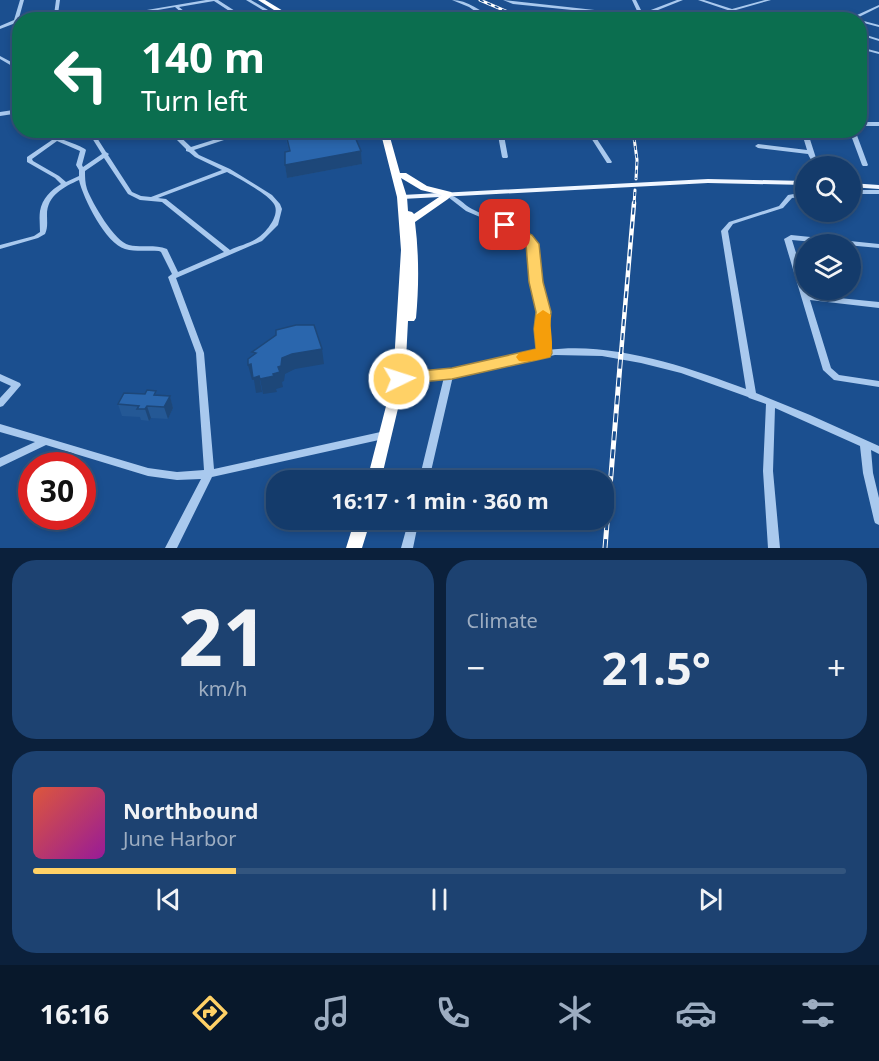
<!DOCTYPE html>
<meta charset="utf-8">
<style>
body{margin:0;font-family:"Noto Sans",sans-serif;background:#1d4271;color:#f1f3f6;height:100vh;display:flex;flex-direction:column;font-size:22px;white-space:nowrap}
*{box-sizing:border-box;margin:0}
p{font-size:20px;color:#9dadc1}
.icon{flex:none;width:33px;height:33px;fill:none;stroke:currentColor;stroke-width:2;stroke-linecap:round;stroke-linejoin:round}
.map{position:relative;height:548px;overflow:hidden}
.drawer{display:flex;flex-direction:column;gap:12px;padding:12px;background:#0b203b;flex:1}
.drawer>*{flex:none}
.banner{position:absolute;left:12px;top:12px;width:855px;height:126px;border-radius:24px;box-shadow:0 3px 9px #0003,0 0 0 2px #33557e;background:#0b6e4f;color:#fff;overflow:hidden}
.buttons{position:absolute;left:795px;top:156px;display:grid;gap:12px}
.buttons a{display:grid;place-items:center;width:66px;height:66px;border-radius:50%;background:#143b6b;box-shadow:0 3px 9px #0003,0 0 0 2px #33557e;font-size:30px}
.speed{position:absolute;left:18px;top:452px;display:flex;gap:12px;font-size:30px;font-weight:700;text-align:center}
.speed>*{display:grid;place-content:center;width:78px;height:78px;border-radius:50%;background:#143b6b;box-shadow:0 3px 9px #0003,0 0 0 2px #33557e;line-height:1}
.speed .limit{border:9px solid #d22;background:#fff;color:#111}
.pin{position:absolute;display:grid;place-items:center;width:51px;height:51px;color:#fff;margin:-26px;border-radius:12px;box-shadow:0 3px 9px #0006}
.me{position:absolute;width:66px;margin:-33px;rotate:86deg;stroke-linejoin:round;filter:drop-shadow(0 0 4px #0008)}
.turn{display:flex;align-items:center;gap:21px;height:126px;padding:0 30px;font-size:27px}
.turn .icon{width:78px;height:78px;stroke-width:2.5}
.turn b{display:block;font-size:42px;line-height:51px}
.big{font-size:45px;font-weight:700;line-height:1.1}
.drawer .card{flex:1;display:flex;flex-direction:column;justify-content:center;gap:9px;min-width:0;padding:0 21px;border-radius:24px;background:#1d4271}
.drawer .dial{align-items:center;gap:0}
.dial b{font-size:78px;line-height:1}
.song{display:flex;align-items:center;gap:18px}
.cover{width:72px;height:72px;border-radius:9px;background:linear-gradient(135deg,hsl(10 70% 55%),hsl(300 70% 35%))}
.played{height:6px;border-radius:3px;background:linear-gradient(90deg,#ffd166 25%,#33557e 25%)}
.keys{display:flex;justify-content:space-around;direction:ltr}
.heat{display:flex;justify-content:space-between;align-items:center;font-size:33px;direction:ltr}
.drawer .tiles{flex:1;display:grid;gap:12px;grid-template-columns:1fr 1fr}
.card:last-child{grid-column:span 2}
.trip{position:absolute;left:266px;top:470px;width:348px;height:60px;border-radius:24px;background:#143b6b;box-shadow:0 3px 9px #0003,0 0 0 2px #33557e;font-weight:700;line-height:60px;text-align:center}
.dock{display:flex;height:96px;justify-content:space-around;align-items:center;background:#08182b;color:#9dadc1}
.dock .icon{width:42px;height:42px}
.dock .active{color:#ffd166}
.dock b{font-size:27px;color:#f1f3f6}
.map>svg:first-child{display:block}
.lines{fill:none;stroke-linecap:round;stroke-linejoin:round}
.minor{fill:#a9c9ee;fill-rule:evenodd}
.major{fill:#f0f6ff;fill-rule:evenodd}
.highway{fill:#fff;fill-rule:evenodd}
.rail-far2-casing{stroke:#fff;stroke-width:3}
.rail-far1-casing{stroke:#fff;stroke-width:4.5}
.rail-casing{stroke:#fff;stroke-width:5}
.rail-far2{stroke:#1b4f8f;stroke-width:1.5;stroke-dasharray:4;stroke-linecap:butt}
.rail-far1{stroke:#1b4f8f;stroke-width:2;stroke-dasharray:7;stroke-linecap:butt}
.rail{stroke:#1b4f8f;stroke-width:3;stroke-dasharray:9;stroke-linecap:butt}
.wall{fill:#245895}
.shaded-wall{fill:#1d4779}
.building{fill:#2a66ad;stroke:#1d4779;stroke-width:1.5}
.route{fill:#ffd166;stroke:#a68842;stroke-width:1.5}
.slow{fill:#f59e0b}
</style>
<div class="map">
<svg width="879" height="548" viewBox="0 0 879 548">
<rect width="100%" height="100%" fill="#1b4f8f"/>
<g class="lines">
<path class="minor" d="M20,0H24L19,18L54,15L56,0H60L58,14L98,11L135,12L206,0H218L249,20H243L214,1L179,7L195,20H190L175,7L135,14L98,13L20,20H18L16,27L20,29V32L13,28V24L0,29V26L14,20Z
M246,0H251L285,20H279Z
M452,0C467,0 482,11 494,20H488L469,7Z
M503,0L631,14L638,13L632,0H636L642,12L643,13L677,0H683L648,14L674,20C659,20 646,15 631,16L513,4Z
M698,0H704L732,9L765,0H771L736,10L765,20H757Z
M879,5V7L853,20H846Z
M860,20L879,25V27L860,22Z
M860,33L879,39V41L860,35Z
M860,47L879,52V54L860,49Z
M0,56L15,64L20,61V65L16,67L20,76V84L18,83L11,67L12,66L0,59Z
M20,109V113L0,116V112Z
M860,122H879V126H860Z
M41,130H47L48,133C60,140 73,142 85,149L86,150L82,165L83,167L102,154L87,130H92L106,152L109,154L108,155L132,192L141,196L151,197L222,170L195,157L189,152L186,151V149L167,130H173L191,147L245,130H254L194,150L199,155L230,169L272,195L280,204L282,209L278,225L262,241L176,278L204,353L214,469L385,431L388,432L390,435L388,438L212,477L177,548H165L201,479L177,480L148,476L46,445L0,467V458L35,442L0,432V424L148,468L177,472L204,470L196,353L168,277L172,274L161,252L159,251C148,250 136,252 125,249C106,244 83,198 79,180C64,187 47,195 47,215C47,222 48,228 45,234L38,238L0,249V245L34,236L40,232C40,225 39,218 40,211C42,199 51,190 61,184L55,178L27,162V157L52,140L43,135ZM57,141L80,151L76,165L79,170V176L66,182L59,176L33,161L32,159ZM104,158L128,194L140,200L162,202L224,252L178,272L167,249C155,244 141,248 129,245C115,242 92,203 87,189C85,183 85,177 85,171ZM227,172C238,178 268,194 274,204C281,215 265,234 256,239C248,244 238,246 230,250L166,199L158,198Z
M497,130H503L508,157L507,158H503L502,157Z
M586,130H591L612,162L611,163H607Z
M801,130H807L816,158L825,165L826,166C817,166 811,162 808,154L758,148L755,146L758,144L807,150Z
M849,130H855L868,165L867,166H863L862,165Z
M850,190H879V194H850Z
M806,192V196L792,198L783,208L733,224L728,231L756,393L810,415L879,446V454L871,450L873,473L879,498V525L875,523L874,520L863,473L860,446L775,408L773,471L780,548H768L763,471L766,404L749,398L748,397L681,373L641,363L602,356L555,355L453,376L429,480H419L444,377L399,382L396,381L395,379L396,377L458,369L540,351L537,329L540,312L532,282L529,245L515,232L466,211L448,197L447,196L448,195C457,195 464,205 472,209C496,222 516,223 536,244L540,282L548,312L545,329L548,350C611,341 688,367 746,389L721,231L729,222L779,206L788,195Z
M791,235L879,244V248L792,240L806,285V290H807L809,295L879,302V308L810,300L831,368L839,375L879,381V387L834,380L823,370L784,239Z
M0,374L20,383L21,385L3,406L0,407V398L11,386L0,381Z
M409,519H419L413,548H401Z"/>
<path class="major" d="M708,179L806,181V185L708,183L402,199L398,197L402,195Z
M850,183L879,185V189L850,187Z"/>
<path class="highway" d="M258,0H265L298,20H290Z
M380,130H388L400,173H406L427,186L451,192L453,194L448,199L415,222C419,254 419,286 416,318L414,321H408L405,379L381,480H367L393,379L401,250L397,197ZM401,178L421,190L442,195L414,214L412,212L408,211L407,197Z
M355,519H371L362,548H346Z"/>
<defs>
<path id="rail-far2" d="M480,0L527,20
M633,130L637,160L636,179
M634,204L635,190"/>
<path id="rail-far1" d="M621,354L634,203"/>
<path id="rail" d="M605,548L621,353"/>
</defs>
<use href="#rail-far2" class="rail-far2-casing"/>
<use href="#rail-far1" class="rail-far1-casing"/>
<use href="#rail" class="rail-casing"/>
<use href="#rail-far2" class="rail-far2"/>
<use href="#rail-far1" class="rail-far1"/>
<use href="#rail" class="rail"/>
</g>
<path class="wall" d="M280,130H352L361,151L362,164L287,178L285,165L289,151L285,136H282Z
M170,396L173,408L168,419L151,418L149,421L141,420L140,417L122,416L118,404Z"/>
<path class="shaded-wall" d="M281,130H284L285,136H282Z
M361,151L362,164L287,178L285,165Z
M322,349L324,364L295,369L285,374L284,381L282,382L283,387L276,389L277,392L263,394L260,379L273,374L278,367L282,358L292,354Z
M251,364L259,376L262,392L256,393L254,380H252L248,365Z
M170,396L173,408L168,419L164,407Z
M147,406L151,418L149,421L145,409Z"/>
<path class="building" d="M285,130H352L361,151L285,165V152L290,151Z
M296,325H314L322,349L292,354L282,358L281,366L278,367L280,372L273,374L274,376L260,379L259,376L253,378L251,364L248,365V359L256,353L252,352L276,335V330Z
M147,390L156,391L154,395L170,396L164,407L147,406L145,409H137L139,406L118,404L124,393L145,394Z"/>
<path class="route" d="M505,222L532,235L539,244L543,282L551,312L549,329L552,353L550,357L452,379L399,384L393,383L390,379L393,375L399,373L452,368L536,349L534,329L536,312L529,282L526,244L500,228L498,225Z"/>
<path class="slow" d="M543,310L551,315C549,328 555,346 550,357C540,359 528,363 519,361L516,357L519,353L536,349L534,329L536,315Z"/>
</svg>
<div class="buttons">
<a><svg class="icon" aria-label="search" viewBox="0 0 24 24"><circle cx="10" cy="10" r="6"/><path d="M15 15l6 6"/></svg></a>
<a><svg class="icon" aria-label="layers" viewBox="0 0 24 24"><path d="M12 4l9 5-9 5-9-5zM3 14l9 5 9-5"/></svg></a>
</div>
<div class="speed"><div class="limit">30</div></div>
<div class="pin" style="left:505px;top:225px;background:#d93025"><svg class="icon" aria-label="arrive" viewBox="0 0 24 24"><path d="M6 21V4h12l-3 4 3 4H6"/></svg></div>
<svg class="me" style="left:399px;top:379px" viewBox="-20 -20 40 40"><circle r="17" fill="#ffd166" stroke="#fff" stroke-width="3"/><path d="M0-11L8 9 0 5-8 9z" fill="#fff"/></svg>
<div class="trip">16:17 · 1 min · 360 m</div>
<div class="banner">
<div class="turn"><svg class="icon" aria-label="left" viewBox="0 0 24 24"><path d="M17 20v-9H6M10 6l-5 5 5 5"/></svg><div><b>140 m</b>Turn left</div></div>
</div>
</div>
<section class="drawer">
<div class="tiles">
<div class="card dial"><b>21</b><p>km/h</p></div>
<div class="card"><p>Climate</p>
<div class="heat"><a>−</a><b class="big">21.5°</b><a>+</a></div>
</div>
<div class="card">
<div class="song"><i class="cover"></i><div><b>Northbound</b><p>June Harbor</p></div></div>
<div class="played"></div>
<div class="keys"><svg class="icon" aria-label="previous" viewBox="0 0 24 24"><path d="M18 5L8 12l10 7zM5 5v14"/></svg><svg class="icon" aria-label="pause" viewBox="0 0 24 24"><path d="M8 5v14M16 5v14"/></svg><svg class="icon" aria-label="next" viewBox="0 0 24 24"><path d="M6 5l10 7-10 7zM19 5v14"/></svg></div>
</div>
</div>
</section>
<nav class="dock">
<b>16:16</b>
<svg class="icon active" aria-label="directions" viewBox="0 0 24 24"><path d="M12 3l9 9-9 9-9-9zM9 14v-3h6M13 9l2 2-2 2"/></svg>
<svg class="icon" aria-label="music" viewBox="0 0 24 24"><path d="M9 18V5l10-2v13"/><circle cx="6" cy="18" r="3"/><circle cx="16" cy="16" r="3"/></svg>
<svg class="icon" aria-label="phone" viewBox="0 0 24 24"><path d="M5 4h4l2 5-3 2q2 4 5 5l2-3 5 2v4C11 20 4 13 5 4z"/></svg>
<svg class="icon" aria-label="climate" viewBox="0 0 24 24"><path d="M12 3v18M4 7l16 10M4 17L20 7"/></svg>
<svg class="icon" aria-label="car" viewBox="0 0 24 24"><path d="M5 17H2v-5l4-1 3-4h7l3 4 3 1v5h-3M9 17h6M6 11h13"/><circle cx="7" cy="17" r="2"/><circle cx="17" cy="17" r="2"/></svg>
<svg class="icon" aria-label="filters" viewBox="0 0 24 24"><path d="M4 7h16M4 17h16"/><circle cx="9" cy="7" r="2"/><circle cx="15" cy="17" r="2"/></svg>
</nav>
